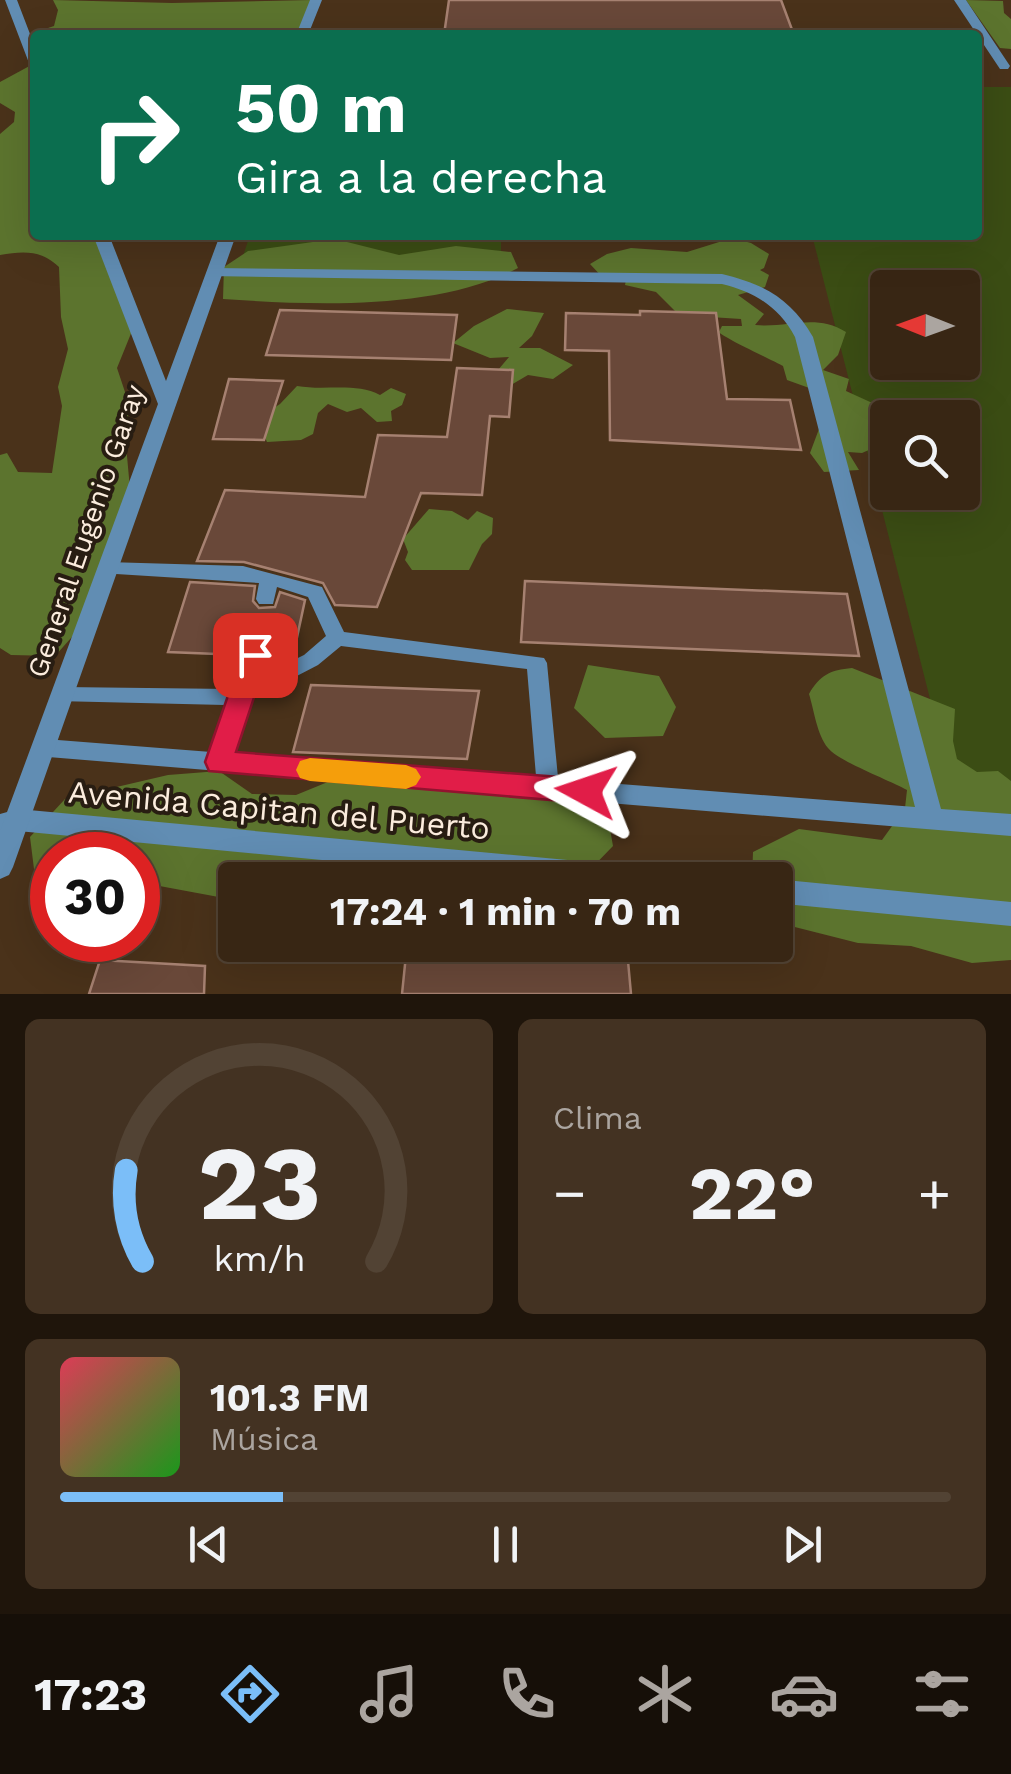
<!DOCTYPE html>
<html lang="es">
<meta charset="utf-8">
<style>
body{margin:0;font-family:"Work Sans",sans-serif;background:#433222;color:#f1f3f6;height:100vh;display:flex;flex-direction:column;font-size:38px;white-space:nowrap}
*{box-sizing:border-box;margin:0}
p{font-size:32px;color:#aba5a0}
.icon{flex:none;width:55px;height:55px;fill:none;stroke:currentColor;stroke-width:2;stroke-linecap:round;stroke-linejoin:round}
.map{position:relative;height:994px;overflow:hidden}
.panel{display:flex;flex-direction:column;gap:25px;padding:25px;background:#1f150b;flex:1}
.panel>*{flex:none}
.banner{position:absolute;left:30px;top:30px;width:952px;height:210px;border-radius:10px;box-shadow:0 10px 40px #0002,0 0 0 2px #524334;background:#0b6e4f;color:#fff;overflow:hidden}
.needle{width:65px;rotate:271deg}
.buttons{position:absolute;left:870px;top:270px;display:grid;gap:20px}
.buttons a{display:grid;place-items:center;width:110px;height:110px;border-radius:10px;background:#382614;box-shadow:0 10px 40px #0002,0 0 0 2px #524334;font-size:50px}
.speed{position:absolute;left:30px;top:832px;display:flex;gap:20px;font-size:50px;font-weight:700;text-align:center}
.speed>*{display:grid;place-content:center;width:130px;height:130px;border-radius:50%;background:#382614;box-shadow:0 10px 40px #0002,0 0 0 2px #524334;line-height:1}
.speed .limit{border:15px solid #d22;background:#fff;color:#111}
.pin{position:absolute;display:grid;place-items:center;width:85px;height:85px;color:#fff;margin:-42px;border-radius:20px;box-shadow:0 5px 15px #0006}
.me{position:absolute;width:110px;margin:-55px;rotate:275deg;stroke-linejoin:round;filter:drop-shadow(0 0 8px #0008)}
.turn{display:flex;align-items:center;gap:35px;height:210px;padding:0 40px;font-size:45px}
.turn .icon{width:130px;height:130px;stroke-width:2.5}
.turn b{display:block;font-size:70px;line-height:85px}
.big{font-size:75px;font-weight:700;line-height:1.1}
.panel .card{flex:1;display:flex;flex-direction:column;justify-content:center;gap:15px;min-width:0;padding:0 35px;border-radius:15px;background:#433222}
.panel .dial{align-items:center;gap:0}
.dial svg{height:260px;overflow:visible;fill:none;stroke:#524334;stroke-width:7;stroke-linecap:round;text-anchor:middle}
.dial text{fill:#f1f3f6;stroke:none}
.song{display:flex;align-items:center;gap:30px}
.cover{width:120px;height:120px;border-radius:15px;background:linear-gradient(135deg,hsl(350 70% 55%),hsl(120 70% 35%))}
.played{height:10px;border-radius:5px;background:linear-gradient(90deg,#7bbef8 25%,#524334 25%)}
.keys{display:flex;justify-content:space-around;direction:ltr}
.heat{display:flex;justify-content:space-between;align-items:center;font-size:55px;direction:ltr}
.panel .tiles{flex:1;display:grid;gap:25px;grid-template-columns:1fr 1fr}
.card:last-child{grid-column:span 2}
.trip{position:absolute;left:218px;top:862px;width:575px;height:100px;border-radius:10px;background:#382614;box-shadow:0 10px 40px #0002,0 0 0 2px #524334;font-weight:700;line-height:100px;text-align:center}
.menu{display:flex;height:160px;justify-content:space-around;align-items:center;background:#160f08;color:#aba5a0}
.menu .icon{width:70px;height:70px}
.menu .selected{color:#7bbef8}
.menu b{font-size:45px;color:#f1f3f6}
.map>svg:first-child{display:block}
.green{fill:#3b4d14;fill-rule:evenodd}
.forest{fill:#5c742e}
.building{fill:#694839;stroke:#a68171;stroke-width:2.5}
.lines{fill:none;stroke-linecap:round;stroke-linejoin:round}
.service{fill:#618db3;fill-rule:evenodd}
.minor{fill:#618db3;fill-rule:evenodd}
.tertiary{fill:#618db3;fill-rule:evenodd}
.route{fill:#e11d48;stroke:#92132f;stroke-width:2.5}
.slow{fill:#f59e0b}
.labels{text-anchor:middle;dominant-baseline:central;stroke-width:8;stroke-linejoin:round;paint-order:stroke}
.street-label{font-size:28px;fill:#fbecdd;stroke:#281d12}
.near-street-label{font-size:32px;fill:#fbecdd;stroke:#281d12}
</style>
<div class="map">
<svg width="1011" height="994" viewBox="0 0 1011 994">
<rect width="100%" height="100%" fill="#4a321a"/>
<path class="green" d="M978,87H1011V805L956,801L812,235H978ZM888,288H962V362H888ZM888,418H962V492H888Z
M250,235H501V268L241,262Z"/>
<path class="forest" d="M53,0L172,3L312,0L300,35H41L39,31L54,26L58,10Z
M966,0L1003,1L1004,13L1011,19V49L1000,48Z
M35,63V235H90L107,254L132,331L117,368L129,404L126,445L130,489L79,629L55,656L11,655L0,648V455L7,453L18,472L52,473L62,406L58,387L68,349L61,317L59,267C41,250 24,251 0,255V134L14,122L15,112L0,103V82Z
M732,238L751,243L769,254L764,268L760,270L769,275L765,287L738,295L764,314L755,325C789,328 816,313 846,332L838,355L823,370L849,379L846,391L901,416L888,418L887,442L862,453L848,452L859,470L824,472L810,453L819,429L812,389L787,380L783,366C774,361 722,337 719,332L722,326H742L741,319L679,315L656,292L625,285L626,280L604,279L590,264L607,254L631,248L687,252Z
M320,241L347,242L399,255L456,246L511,252L518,268C436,311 314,305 223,299L224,267L248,251Z
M507,309L544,313L532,336L519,348H540L573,365L553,379L528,375L511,385L498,370L509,357L490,358L453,343L474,326Z
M297,386C325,391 356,382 380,395L391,388L406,394L402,405L391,411L392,421L377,422L361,408L347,412L328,404L318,413L313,434L301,440L267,442L257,419L280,404Z
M429,509L452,511L468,520L477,511L493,518L492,534L482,544L469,570H412L405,560L408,552L403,539Z
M588,665L659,676L676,707L663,736L605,738L574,708Z
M852,668L955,709L953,741L957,759L977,772L998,771L1011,781V960L972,963L911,946L858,943L775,922V880H752L753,852L799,829L882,840L905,808L907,790C889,780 838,761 828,748C817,735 814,710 809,694C820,675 830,670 852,668Z
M433,767C490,773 549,794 606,806L613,846L580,880H235V896L224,898L138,882V855H52V871L34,869L30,837L65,799L168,775L219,771L252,794L296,795L340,777L387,768Z"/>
<path class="building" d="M449,0H781L794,35H444Z
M280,310L457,315L451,360L266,355Z
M640,311L716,313L727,399L790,400L801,450L610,440L609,351L565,350L566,313L640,315Z
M457,368L513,370L509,417L490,416L482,495L421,493L377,607L335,605L323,583L244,562L197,561L225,490L365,497L378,435L447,437Z
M229,379L283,381L264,440L213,439Z
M525,581L847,594L859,656L521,642Z
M190,582L255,586L253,601L259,608L275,607L280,592L305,600L293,656H268L265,648L256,644L247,646L242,655L168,652Z
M311,685L479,691L467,759L293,752Z
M407,945H506L507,956L628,961L631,994H402Z
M100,960L205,966L204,994H89Z"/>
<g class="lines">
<path class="service" d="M107,562L243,566L322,587L344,632L544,658L547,663L559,788L556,794L548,797L540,794L537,788L527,669L341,646L318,665L247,702L230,762L227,768L219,771L211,768L208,762L225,705L56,701L53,695L56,689L63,687L231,689L248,650L255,648L262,650L265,655L255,679L304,655L326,636L308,597L277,587L273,604H259L256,599L259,583L100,573L98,568L100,563Z"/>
<path class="minor" d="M954,0H966L1010,66L1008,69H1000Z
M214,268L722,274C764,284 791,299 813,337L941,809L1011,814V836L36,756L33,749L36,742L45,739L915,807L795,337C779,307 755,292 722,284L208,276V270Z
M18,809L654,868L663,872L667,880H531L18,831L0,836V814Z
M775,879L1011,902V926L775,903V880H772Z"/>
<path class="tertiary" d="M5,0H17L35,47V67L29,63Z
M310,0H322L308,35H296Z
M93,235H109L166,381L220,235H236L13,867L9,875L0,879V831L158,404Z"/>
</g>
<path class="route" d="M255,645L264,648L268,655L236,752L586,779L596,783L601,791L596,800L586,803L209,771L205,762L242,655L246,648Z"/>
<path class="slow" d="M310,758L406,765L416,769L421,777L416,785L406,789L310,781L300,778L296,770L300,761Z"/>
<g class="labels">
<g class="street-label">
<text transform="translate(86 531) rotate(-71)">General Eugenio Garay</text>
</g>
<g class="near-street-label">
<text transform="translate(279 810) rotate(5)">Avenida Capitan del Puerto</text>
</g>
</g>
</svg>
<div class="buttons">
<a><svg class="needle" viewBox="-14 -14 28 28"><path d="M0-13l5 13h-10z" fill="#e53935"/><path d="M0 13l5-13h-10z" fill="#aba5a0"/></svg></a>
<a><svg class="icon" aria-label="search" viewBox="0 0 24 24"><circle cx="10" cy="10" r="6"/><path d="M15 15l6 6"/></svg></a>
</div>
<div class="speed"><div class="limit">30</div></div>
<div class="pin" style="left:255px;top:655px;background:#d93025"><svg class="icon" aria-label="arrive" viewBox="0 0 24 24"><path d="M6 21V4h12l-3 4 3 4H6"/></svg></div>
<svg class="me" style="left:586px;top:791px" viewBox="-20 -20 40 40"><path d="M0-17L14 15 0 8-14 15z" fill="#e11d48" stroke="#fff" stroke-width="4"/></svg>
<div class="trip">17:24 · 1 min · 70 m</div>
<div class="banner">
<div class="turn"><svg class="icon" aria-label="right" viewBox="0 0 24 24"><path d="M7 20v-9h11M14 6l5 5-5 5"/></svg><div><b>50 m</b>Gira a la derecha</div></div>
</div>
</div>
<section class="panel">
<div class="tiles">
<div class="card dial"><svg viewBox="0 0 100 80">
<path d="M14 69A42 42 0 1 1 86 69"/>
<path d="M14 69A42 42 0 0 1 9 41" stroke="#7bbef8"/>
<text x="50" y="56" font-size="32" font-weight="700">23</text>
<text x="50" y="72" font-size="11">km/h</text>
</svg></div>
<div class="card"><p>Clima</p>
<div class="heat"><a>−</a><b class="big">22°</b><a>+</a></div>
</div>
<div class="card">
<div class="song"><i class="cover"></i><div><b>101.3 FM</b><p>Música</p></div></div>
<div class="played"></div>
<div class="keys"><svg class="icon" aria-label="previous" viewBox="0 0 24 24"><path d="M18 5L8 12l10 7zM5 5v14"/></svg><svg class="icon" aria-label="pause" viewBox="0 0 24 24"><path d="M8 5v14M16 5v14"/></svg><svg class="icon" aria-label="next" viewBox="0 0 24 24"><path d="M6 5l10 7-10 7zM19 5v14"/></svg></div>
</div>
</div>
</section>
<nav class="menu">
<b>17:23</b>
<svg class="icon selected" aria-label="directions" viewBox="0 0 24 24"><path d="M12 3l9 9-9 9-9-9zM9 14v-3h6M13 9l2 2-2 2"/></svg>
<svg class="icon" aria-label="music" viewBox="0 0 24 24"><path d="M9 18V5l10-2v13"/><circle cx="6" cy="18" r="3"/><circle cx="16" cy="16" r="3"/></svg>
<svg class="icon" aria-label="phone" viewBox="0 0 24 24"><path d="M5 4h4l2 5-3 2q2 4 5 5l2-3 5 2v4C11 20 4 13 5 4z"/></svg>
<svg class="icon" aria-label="climate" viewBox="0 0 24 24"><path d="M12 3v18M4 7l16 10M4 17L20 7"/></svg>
<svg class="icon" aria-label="car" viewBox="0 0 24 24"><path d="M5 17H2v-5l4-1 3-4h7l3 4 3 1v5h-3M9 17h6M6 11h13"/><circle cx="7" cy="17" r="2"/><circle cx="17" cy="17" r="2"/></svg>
<svg class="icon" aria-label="filters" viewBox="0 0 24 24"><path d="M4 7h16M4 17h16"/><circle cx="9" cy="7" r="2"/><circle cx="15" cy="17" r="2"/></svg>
</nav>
